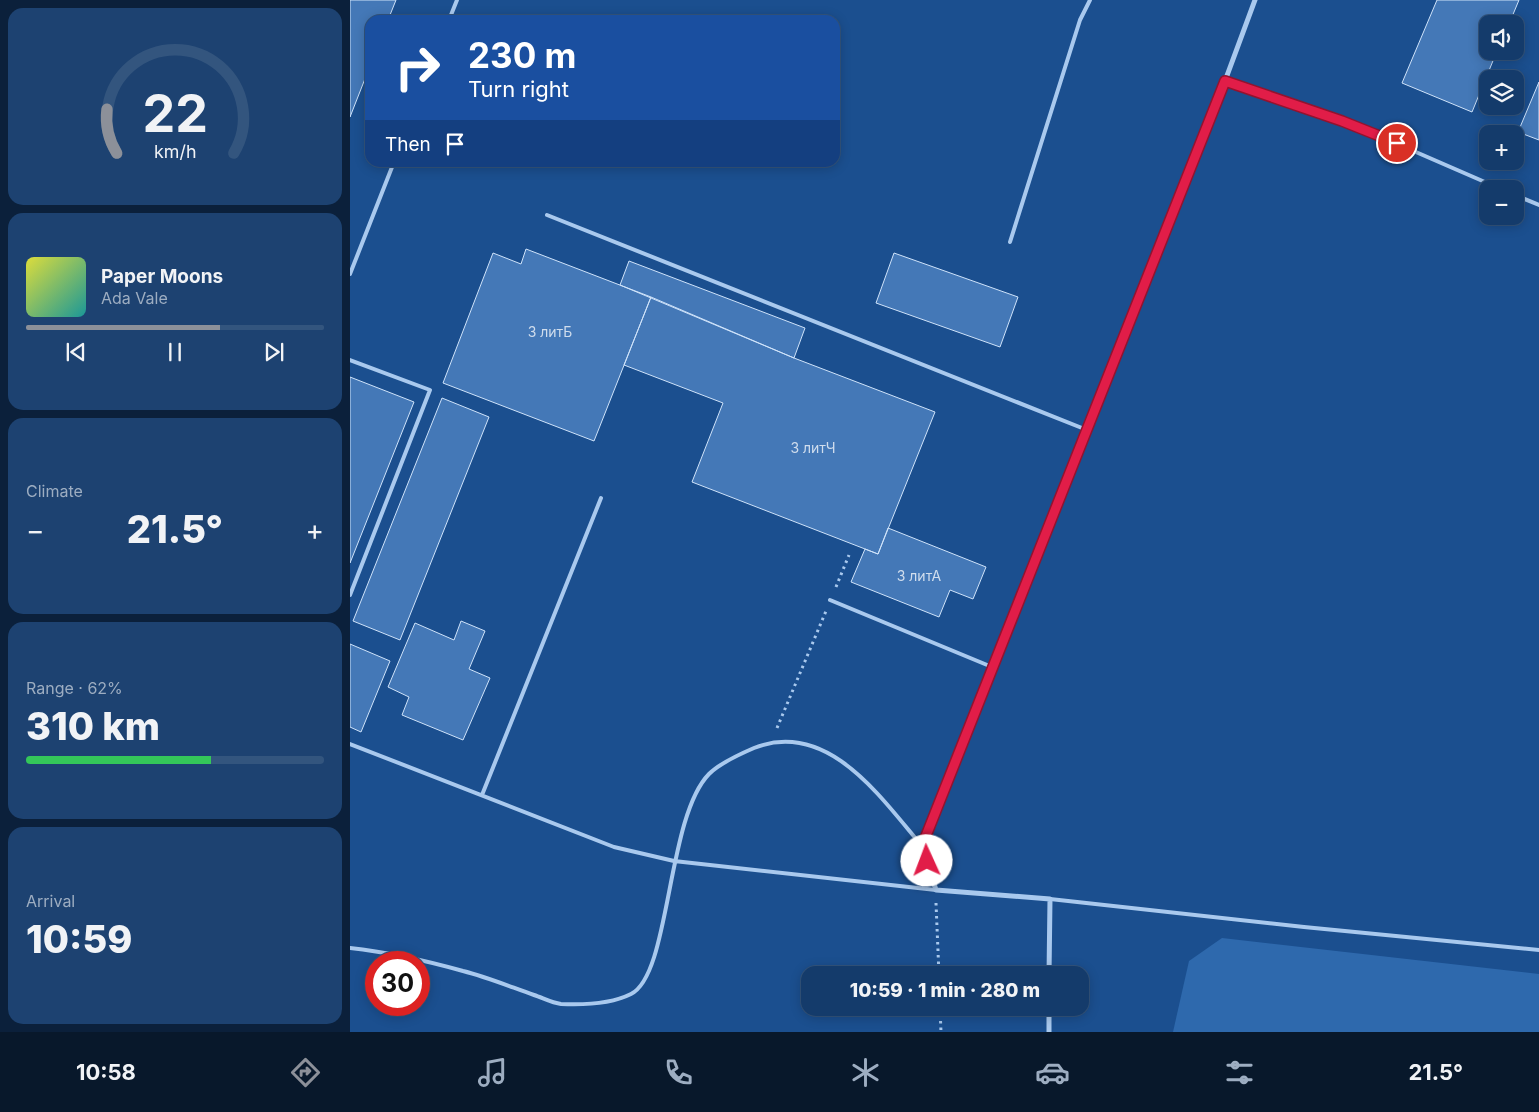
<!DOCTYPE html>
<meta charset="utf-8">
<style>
body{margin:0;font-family:Inter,sans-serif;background:#1d4271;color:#f1f3f6;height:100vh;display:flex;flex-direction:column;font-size:19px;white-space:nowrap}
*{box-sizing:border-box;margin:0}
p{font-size:16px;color:#9dadc1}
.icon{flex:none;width:28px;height:28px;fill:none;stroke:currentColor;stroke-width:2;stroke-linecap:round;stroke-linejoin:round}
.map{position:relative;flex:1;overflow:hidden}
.panel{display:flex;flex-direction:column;gap:8px;padding:8px;background:#0b203b;width:350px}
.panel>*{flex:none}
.banner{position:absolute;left:15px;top:15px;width:475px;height:152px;border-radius:15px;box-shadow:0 2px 12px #0003,0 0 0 1px #33557e;background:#1a4fa0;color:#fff;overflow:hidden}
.controls{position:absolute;left:1129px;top:15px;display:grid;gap:10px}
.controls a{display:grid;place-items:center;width:45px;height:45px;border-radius:10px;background:#143b6b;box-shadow:0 2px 12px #0003,0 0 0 1px #33557e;font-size:25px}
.speed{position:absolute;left:15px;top:951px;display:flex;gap:10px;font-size:25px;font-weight:700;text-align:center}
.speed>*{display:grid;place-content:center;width:65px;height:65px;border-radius:50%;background:#143b6b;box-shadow:0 2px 12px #0003,0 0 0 1px #33557e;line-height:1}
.speed .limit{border:8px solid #d22;background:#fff;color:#111}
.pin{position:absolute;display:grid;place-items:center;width:42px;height:42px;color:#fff;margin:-21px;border:2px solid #fff;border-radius:50%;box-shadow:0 1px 5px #0007}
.me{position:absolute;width:55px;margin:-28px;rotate:358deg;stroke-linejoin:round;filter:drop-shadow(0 0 4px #0008)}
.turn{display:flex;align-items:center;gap:18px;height:105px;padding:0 20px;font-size:22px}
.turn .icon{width:65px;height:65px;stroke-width:2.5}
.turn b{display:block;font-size:35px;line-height:42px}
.then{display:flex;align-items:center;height:48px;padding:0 20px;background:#0003;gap:10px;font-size:19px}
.big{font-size:38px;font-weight:800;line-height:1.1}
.panel .widget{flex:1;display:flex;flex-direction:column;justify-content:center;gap:8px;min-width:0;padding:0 18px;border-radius:15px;background:#1d4271}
.panel .dial{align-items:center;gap:0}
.dial svg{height:130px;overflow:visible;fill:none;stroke:#33557e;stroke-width:7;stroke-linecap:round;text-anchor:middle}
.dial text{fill:#f1f3f6;stroke:none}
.song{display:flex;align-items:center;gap:15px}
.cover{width:60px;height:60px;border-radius:8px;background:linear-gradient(135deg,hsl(60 70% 55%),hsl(180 70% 35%))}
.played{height:5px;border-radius:2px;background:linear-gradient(90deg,#8c9099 65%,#33557e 65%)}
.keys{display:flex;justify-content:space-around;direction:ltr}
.heat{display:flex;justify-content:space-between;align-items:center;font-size:28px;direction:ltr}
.charge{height:8px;border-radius:4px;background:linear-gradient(90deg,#34c759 62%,#33557e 0)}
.trip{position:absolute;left:451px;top:966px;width:288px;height:50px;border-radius:15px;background:#143b6b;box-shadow:0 2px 12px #0003,0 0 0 1px #33557e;font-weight:800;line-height:50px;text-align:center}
.dock{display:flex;height:80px;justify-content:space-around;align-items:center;background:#08182b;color:#9dadc1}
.dock .icon{width:35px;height:35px}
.dock .selected{color:#8c9099}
.dock b{font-size:22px;color:#f1f3f6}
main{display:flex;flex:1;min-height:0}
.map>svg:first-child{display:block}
.green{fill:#2e69ad}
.building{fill:#4478b7;stroke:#cfe3fa}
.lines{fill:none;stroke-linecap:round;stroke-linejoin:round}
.path{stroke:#a9c9ee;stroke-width:3;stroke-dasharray:2.5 4;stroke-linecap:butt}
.service{stroke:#a9c9ee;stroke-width:4}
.minor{stroke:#a9c9ee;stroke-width:5}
.route-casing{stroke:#92132f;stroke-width:12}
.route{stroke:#e11d48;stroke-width:9}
.labels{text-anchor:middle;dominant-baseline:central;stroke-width:5;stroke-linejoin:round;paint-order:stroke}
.number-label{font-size:14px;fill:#d0dded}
</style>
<main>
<section class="panel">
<div class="widget dial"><svg viewBox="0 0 100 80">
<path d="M14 69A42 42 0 1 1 86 69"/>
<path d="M14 69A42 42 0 0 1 8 42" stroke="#8c9099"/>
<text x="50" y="56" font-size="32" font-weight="700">22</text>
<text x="50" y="72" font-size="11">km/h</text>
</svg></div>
<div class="widget">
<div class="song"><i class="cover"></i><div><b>Paper Moons</b><p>Ada Vale</p></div></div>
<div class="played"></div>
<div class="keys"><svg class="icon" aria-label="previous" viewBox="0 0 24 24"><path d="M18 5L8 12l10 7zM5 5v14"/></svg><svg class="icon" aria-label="pause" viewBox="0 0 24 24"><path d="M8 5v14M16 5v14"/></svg><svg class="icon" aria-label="next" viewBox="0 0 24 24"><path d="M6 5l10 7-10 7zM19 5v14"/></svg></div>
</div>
<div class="widget"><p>Climate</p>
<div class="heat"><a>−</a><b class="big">21.5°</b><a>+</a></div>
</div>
<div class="widget"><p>Range · 62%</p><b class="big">310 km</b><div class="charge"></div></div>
<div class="widget"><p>Arrival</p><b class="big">10:59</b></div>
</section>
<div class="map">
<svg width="1189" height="1032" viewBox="0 0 1189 1032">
<rect width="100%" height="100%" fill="#1b4f8f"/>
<path class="green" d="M872,938L1189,974V1032H823L839,961Z"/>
<path class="building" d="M0,0H46L38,20H20V66L0,117Z
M1087,0H1169L1159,24H1138V51H1147L1122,112L1052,83Z
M1189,82V140L1168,132Z
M176,249L301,297L244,441L93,383L143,253L171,264Z
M544,253L668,297L650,347L526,303Z
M279,261L455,328L444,358L270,285Z
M301,297L444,358L585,412L528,554L342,482L373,403L274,365Z
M0,377L64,402L0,563Z
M92,398L139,417L50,640L3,621Z
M538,528L636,567L623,599L600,590L589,617L501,582L515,549L528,554Z
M111,621L135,631L119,669L140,678L113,740L52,715L59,697L38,687L65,623L104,640Z
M0,644L40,661L11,732L0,727Z"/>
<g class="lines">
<path class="path" d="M486,587L499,555
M427,728L476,611
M586,903L589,975
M590,1008L591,1032"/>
<path class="service" d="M99,20L107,0
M875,81L1029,136L1151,189
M1165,195L1189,205
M197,215L737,430
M660,242L730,20L740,0
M0,274L44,162
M0,360L80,390L0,595
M480,600L642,667
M0,744L264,847L324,861L586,890
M132,795L251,498
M700,899L954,927L1189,950
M0,948C37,952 77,961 113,971C137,977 161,987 184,995C193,998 202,1003 211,1004C233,1005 261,1004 281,994C321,974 316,818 359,774C370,763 390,754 404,748C478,719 531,798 572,846"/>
<path class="minor" d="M699,975L700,899L586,890L572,846L875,81L905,0
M699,1032V1008"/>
</g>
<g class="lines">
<defs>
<path id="route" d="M577,861L572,846L875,81L992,121L1047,143"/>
</defs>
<use href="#route" class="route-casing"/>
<use href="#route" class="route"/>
</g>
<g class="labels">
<g class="number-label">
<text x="200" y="331">3 литБ</text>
<text x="463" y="447">3 литЧ</text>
<text x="569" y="575">3 литА</text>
</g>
</g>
</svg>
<div class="controls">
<a><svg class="icon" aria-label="sound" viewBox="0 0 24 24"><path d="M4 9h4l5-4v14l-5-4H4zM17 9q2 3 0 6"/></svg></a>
<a><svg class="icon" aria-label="layers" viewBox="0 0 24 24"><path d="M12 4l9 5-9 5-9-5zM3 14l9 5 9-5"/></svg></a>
<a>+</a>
<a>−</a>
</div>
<div class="speed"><div class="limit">30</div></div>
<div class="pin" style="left:1047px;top:143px;background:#d93025"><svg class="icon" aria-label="arrive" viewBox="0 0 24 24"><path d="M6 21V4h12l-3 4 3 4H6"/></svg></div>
<svg class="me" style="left:577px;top:861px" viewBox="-20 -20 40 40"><circle r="19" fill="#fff"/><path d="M0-13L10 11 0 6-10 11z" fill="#e11d48"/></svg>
<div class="trip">10:59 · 1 min · 280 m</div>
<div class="banner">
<div class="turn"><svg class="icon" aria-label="right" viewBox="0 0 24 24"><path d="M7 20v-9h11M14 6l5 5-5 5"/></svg><div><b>230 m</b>Turn right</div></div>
<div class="then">Then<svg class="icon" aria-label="arrive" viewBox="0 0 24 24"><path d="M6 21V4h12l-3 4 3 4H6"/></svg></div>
</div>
</div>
</main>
<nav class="dock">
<b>10:58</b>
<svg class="icon selected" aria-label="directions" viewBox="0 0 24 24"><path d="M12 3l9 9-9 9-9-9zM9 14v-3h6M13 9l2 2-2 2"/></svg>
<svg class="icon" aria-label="music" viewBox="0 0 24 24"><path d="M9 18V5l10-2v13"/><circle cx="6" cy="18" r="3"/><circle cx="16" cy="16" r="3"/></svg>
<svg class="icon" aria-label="phone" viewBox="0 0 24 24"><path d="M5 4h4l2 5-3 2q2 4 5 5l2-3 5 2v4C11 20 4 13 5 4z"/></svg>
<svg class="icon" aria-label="climate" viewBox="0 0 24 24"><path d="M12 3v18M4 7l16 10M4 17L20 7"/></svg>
<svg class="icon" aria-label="car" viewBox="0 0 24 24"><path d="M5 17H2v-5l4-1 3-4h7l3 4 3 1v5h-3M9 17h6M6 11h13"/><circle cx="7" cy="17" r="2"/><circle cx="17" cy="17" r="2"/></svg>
<svg class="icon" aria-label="filters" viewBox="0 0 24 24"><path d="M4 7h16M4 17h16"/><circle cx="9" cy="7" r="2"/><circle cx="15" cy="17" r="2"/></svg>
<b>21.5°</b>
</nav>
